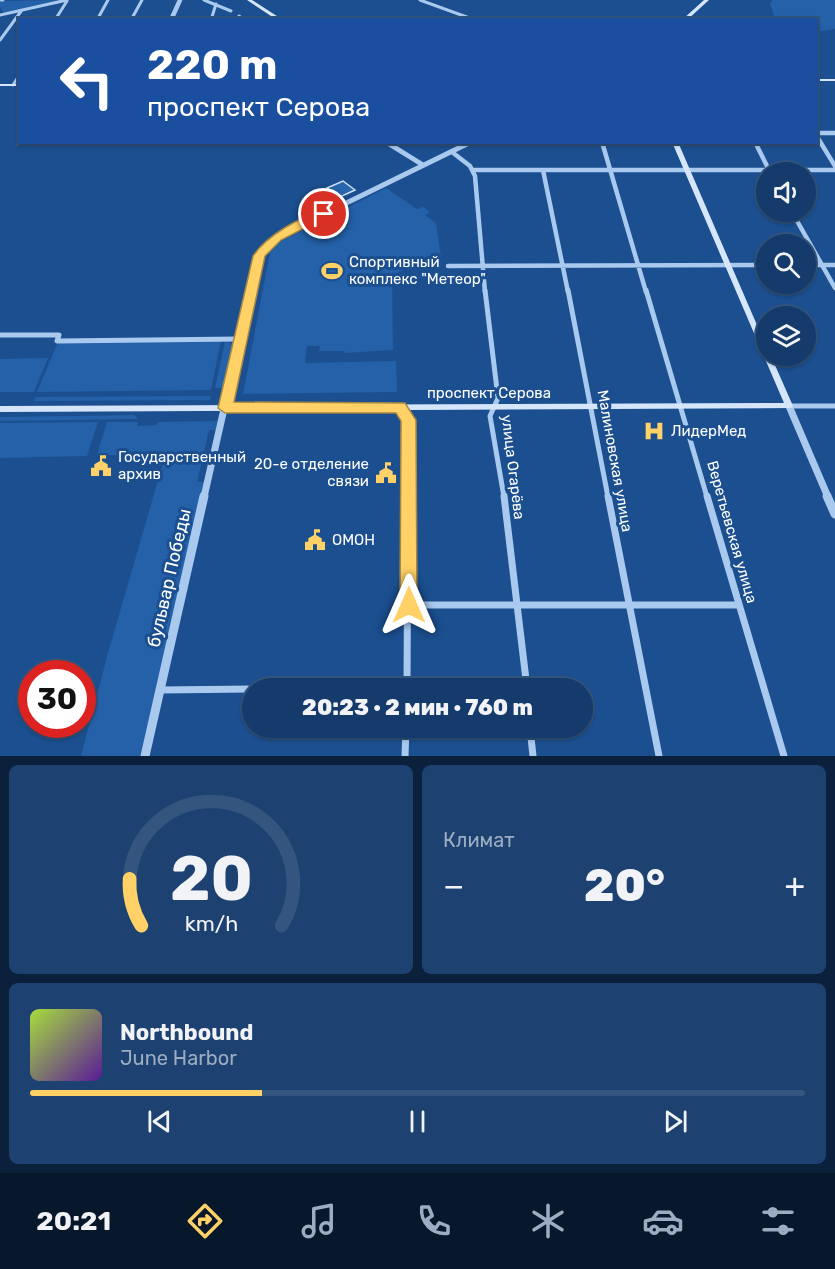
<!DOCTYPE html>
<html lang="ru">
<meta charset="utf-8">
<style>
body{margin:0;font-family:Rubik,sans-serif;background:#1d4271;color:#f1f3f6;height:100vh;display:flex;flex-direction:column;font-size:22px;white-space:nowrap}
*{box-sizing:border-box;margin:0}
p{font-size:20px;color:#9dadc1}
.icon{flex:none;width:33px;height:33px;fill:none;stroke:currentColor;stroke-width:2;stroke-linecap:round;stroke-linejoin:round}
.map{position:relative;height:756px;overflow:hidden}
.sheet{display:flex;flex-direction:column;gap:9px;padding:9px;background:#0b203b;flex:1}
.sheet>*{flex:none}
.hud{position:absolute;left:18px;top:18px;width:800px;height:126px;border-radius:0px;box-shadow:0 2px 4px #0004,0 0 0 2px #33557e;background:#1a4fa0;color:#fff;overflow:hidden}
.buttons{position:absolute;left:756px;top:162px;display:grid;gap:12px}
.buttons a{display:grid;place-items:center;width:60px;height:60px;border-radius:50%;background:#143b6b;box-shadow:0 2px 4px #0004,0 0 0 2px #33557e;font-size:30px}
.speed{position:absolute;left:18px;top:660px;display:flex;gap:12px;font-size:30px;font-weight:700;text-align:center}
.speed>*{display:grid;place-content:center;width:78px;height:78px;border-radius:50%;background:#143b6b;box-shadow:0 2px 4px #0004,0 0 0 2px #33557e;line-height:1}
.speed .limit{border:9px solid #d22;background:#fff;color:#111}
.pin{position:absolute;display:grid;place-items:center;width:51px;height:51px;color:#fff;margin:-26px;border:3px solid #fff;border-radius:50%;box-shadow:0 2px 6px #0007}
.me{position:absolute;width:66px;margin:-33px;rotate:0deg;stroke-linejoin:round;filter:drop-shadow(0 0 4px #0008)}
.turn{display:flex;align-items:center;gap:21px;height:126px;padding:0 30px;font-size:27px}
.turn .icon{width:78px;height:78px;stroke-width:2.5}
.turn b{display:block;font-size:42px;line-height:51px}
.big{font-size:45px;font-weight:800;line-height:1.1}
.sheet .widget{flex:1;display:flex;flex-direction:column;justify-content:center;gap:9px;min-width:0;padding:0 21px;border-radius:9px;background:#1d4271}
.sheet .dial{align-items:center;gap:0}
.dial svg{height:156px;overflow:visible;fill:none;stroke:#33557e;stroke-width:7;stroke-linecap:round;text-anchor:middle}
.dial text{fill:#f1f3f6;stroke:none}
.song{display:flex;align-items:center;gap:18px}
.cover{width:72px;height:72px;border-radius:9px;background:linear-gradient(135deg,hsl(80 70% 55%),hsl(270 70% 35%))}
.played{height:6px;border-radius:3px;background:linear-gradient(90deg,#ffd166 30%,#33557e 30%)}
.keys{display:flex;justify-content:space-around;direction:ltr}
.heat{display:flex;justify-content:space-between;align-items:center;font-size:33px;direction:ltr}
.sheet .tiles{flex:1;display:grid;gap:9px;grid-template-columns:1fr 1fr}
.widget:last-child{grid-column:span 2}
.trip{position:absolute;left:242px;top:678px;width:351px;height:60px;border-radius:30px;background:#143b6b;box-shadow:0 2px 4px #0004,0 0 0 2px #33557e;font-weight:800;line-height:60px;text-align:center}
.tab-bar{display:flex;height:96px;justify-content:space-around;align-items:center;background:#08182b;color:#9dadc1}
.tab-bar .icon{width:42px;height:42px}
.tab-bar .selected{color:#ffd166}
.tab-bar b{font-size:27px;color:#f1f3f6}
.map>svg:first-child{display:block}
.green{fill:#2461a8}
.building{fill:#2a66ad;stroke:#cfe3fa;stroke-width:1.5}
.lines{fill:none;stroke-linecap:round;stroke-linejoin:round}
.minor-far3{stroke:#a9c9ee;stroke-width:3}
.minor-far2{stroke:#a9c9ee;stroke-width:4.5}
.minor-far1{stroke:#a9c9ee;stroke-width:5}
.minor{stroke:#a9c9ee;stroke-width:7}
.tertiary-far3{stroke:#a9c9ee;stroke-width:4.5}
.tertiary-far2{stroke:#a9c9ee;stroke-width:5}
.tertiary-far1{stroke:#a9c9ee;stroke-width:7}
.tertiary{stroke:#a9c9ee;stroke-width:9}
.secondary{fill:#d6e6fa;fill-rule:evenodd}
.route{fill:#ffd166;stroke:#a68842;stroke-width:1.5}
.labels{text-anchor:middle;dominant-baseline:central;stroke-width:6;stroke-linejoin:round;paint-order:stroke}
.poi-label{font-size:15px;fill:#fff;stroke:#1b4f8f;text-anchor:start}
.street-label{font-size:15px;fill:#fff;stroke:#1b4f8f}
.near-street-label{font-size:18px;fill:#fff;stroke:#1b4f8f}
</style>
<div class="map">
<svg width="835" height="756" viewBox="0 0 835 756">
<rect width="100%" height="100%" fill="#1b4f8f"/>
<path class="green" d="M66,0L4,13L0,7V1Z
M773,0H835V29L816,32V20L775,19L770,3Z
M386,188L417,209L423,207L430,212L425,215L436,223L442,265L403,270L392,275L393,350L345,353L344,351H319L320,346H307L305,361L306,363L396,361L397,392L243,394L270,252L280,242Z
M221,341L211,390L37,392L58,342Z
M225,341L234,345L224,388H215Z
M48,358L34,392H0V359Z
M211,396L210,400L34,401L36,397Z
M134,415L138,419L0,421V417Z
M217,421L216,430H209L204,452H211L210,455H97L107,422H138L137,426L156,425L158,422Z
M98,422L87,456L0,458V423Z
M168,460L202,461L197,482H205L140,756H81L108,653L163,463Z"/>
<path class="building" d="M343,181L355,190L340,197L327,188Z"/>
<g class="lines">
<path class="minor-far3" d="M0,0H3
M204,0L231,11
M420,0L475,20
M0,15L67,0
M239,16L244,20
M55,20L67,1
M97,20L108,0
M131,20L142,0
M211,20L216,4
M0,40L22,10
M13,85L20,74"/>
<path class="minor-far2" d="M816,133H835
M816,135L835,166
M602,142L646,292
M755,142L769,170
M452,152L470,166L475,176L485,292
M473,170H835
M543,170L568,292
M792,212L835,288
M806,265H835
M448,266L766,265"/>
<path class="minor-far1" d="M485,290L498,398L490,416L504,497
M568,290L608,497
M646,290L707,497
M0,335H59L57,341L239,339
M789,406H835
M400,407L409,421L408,497"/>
<path class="minor" d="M504,496L527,688
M608,496L659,756
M707,496L784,756
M409,605H739
M260,688L407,685
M407,688L408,496
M160,690L252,689
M530,728L533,756
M405,756L406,728"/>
<path class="tertiary-far3" d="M171,20L180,0"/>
<path class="tertiary-far2" d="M386,142L423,165
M251,292C257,263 258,252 283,234L471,142"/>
<path class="tertiary-far1" d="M789,406L828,497
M204,497L251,290"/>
<path class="tertiary" d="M827,496L835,514
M145,756L204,496"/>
<path class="secondary" d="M247,0H252L283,20H277Z
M704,0H709L687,20H682Z
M816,79H835V81H816Z
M0,84H20V86H0Z
M672,142H678L766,346V356H771L793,406L792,408L0,412V406L784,403Z"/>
</g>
<path class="route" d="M324,210L328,211V216L281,240L265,256L234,402L405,403L416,420L417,605L415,611L409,613L403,611L400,605L401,421L396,413H225L218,408L253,256C267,235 300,217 324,210Z"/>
<defs>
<symbol id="stadium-bare" viewBox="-9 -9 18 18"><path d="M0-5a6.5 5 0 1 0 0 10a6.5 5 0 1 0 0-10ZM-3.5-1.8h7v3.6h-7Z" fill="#ffd166" stroke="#1b4f8f" stroke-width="2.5" paint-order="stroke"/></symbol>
<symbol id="hospital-bare" viewBox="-9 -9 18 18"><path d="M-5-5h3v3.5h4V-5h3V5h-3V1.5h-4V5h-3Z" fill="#ffd166" stroke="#1b4f8f" stroke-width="2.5" paint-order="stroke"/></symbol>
<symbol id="civic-bare" viewBox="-9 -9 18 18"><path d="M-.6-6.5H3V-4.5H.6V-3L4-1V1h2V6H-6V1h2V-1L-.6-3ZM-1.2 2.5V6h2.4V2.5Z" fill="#ffd166" stroke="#1b4f8f" stroke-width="2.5" paint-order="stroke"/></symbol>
</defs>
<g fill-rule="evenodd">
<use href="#stadium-bare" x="317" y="256" width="30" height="30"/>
<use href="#hospital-bare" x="639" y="416" width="30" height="30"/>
<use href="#civic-bare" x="86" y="451" width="30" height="30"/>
<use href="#civic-bare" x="371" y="458" width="30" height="30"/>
<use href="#civic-bare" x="300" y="525" width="30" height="30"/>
</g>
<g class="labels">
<g class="poi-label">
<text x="349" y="262">Спортивный<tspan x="349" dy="17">комплекс "Метеор"</tspan></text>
<text x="671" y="431">ЛидерМед</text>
<text x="118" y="457">Государственный<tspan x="118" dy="17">архив</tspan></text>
<text x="369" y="464" text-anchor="end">20-е отделение<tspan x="369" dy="17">связи</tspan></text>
<text x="332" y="540">ОМОН</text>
</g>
<g class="street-label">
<text x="489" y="393">проспект Серова</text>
<text transform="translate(615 461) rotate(80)">Малиновская улица</text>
<text transform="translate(513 467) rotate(83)">улица Огарёва</text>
<text transform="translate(732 532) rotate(74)">Веретьевская улица</text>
</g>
<g class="near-street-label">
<text transform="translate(169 578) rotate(-77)">бульвар Победы</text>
</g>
</g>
</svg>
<div class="buttons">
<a><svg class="icon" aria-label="sound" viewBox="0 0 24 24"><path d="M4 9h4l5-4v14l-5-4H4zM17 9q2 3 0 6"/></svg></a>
<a><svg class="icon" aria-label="search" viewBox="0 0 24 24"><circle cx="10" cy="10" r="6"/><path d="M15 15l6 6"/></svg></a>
<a><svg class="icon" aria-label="layers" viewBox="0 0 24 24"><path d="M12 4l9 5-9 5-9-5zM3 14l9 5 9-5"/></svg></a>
</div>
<div class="speed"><div class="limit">30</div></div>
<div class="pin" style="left:324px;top:214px;background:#d93025"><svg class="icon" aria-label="arrive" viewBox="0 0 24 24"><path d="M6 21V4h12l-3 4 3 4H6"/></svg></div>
<svg class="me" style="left:409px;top:605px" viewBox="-20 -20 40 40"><path d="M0-17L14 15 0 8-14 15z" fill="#ffd166" stroke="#fff" stroke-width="4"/></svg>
<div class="trip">20:23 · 2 мин · 760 m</div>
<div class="hud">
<div class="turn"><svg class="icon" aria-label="left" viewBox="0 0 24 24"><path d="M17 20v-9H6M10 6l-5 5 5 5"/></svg><div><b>220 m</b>проспект Серова</div></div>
</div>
</div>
<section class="sheet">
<div class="tiles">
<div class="widget dial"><svg viewBox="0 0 100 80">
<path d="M14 69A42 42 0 1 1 86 69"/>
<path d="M14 69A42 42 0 0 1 8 45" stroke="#ffd166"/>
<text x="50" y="56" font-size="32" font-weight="700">20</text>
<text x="50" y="72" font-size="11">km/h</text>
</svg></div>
<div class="widget"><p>Климат</p>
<div class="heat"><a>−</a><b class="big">20°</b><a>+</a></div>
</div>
<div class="widget">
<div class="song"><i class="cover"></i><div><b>Northbound</b><p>June Harbor</p></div></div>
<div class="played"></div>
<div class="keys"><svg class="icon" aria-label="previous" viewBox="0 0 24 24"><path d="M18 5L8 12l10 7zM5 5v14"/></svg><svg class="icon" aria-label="pause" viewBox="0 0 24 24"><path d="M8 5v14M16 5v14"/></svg><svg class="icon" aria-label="next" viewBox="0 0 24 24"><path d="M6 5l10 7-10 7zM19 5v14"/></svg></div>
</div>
</div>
</section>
<nav class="tab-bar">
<b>20:21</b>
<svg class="icon selected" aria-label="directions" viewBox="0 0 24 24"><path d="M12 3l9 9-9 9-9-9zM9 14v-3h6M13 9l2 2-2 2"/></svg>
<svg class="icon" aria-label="music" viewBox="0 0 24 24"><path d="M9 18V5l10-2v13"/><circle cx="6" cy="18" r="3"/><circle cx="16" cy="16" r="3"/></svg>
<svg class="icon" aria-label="phone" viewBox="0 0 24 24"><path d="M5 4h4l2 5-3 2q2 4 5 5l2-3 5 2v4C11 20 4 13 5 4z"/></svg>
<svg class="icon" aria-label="climate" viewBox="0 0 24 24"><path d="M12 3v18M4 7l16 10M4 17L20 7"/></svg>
<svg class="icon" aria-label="car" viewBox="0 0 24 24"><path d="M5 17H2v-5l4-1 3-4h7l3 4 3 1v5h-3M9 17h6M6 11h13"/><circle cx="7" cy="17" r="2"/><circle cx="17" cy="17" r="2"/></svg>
<svg class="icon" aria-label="filters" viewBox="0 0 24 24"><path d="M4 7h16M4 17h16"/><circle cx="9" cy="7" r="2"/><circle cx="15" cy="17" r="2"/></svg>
</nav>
